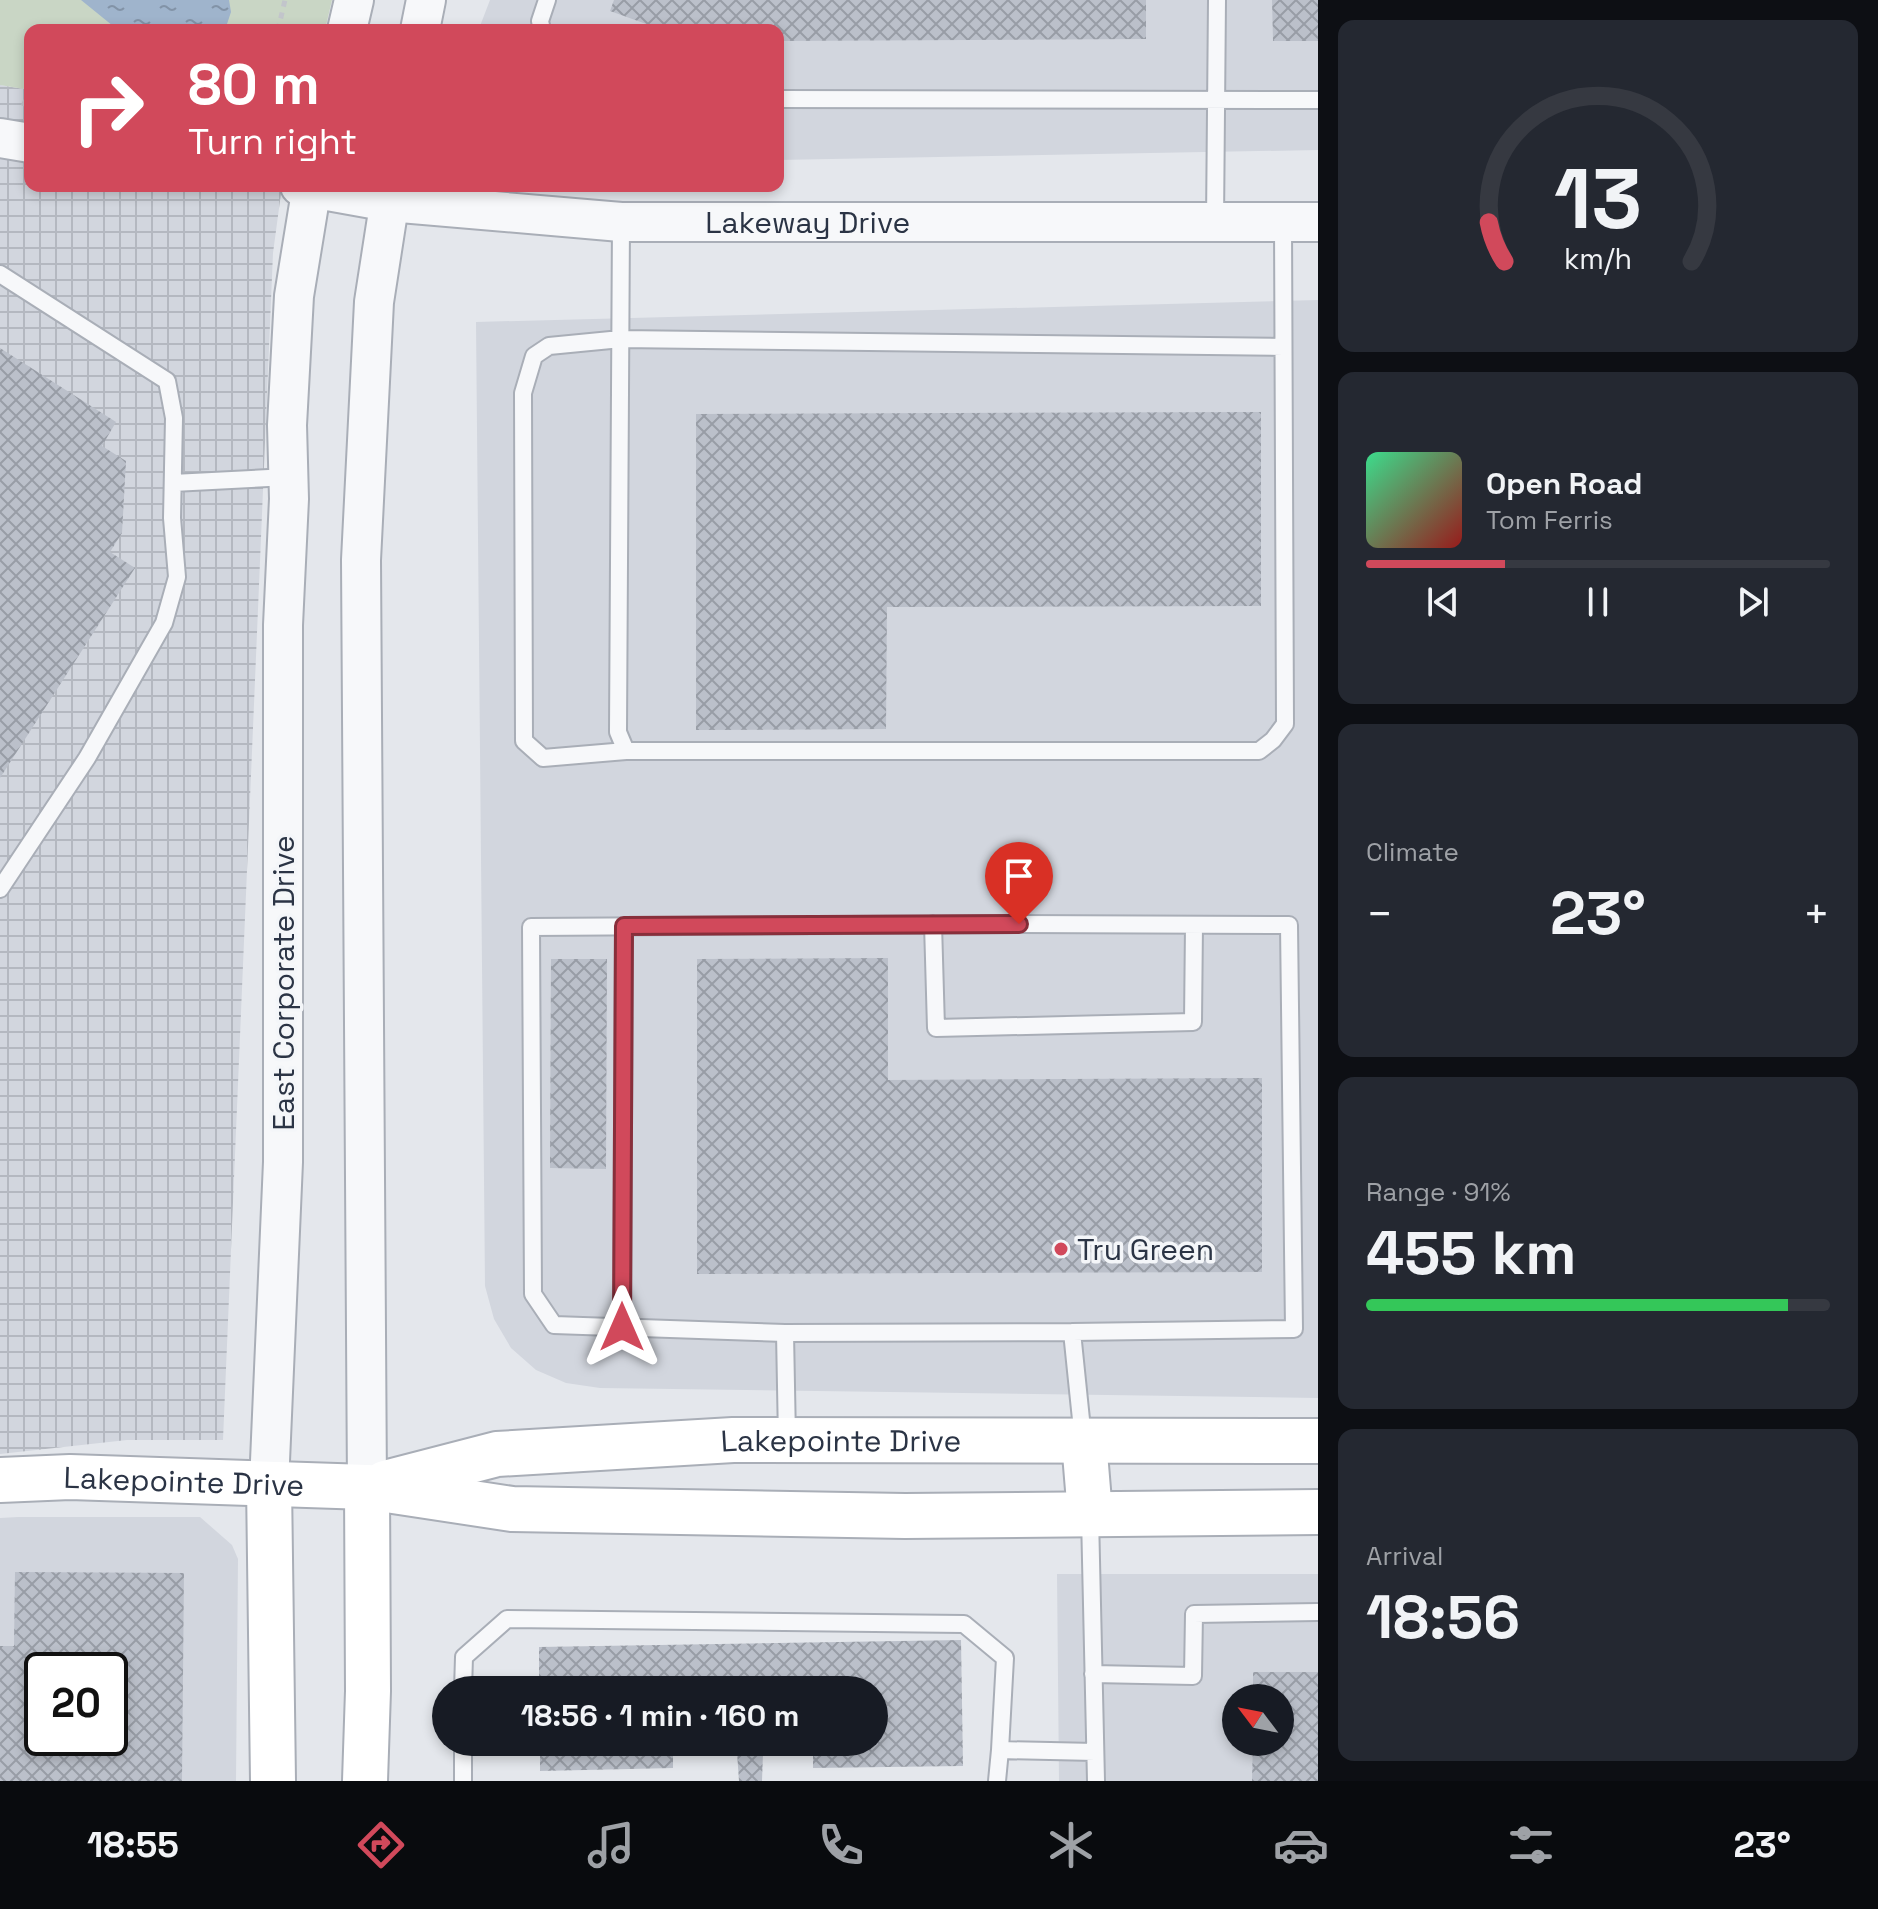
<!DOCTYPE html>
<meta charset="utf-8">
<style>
body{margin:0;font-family:"Space Grotesk",sans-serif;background:#242831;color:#f1f3f6;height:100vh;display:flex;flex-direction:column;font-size:30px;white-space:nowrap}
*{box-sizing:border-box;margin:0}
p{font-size:26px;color:#9ea1a6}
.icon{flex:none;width:44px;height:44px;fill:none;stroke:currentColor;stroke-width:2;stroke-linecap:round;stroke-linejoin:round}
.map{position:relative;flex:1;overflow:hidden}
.side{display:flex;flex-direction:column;gap:20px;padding:20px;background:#0d0f14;width:560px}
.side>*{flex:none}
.guide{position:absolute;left:24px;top:24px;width:760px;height:168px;border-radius:16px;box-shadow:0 4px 12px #0003;background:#d1495b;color:#fff;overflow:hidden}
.needle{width:52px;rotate:302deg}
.buttons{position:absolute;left:1222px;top:1684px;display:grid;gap:16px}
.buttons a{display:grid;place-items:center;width:72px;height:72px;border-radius:50%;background:#171b24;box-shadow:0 4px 12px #0003;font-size:40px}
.speed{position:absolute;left:24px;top:1652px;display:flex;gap:16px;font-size:40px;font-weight:700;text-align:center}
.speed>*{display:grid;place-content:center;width:104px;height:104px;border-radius:50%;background:#171b24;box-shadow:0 4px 12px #0003;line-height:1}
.speed .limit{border:4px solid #111;border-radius:12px;background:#fff;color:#111}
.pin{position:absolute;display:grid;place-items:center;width:68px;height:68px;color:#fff;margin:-82px -34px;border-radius:50% 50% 50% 0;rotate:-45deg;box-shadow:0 0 8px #0007}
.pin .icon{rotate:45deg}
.me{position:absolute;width:88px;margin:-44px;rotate:0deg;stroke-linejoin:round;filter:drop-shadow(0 0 6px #0008)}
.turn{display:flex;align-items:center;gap:28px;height:168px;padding:0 32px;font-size:36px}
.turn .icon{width:104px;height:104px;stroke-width:2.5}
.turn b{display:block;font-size:56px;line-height:68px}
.big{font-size:60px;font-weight:600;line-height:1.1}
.side .card{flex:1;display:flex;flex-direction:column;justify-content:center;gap:12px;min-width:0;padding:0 28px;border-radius:16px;background:#242831}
.side .dial{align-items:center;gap:0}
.dial svg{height:208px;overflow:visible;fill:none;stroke:#363941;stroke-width:7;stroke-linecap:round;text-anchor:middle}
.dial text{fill:#f1f3f6;stroke:none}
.song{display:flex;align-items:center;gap:24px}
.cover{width:96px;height:96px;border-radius:12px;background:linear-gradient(135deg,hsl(150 70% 55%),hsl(0 70% 35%))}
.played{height:8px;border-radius:4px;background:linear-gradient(90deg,#d1495b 30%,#363941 30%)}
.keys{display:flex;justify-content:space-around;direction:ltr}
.heat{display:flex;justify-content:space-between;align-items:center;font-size:44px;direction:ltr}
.charge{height:12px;border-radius:6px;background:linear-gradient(90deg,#34c759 91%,#363941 0)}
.trip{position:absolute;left:432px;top:1676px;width:456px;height:80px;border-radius:40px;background:#171b24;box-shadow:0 4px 12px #0003;font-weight:600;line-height:80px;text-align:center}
.menu{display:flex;height:128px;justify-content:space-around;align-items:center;background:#090b0e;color:#9ea1a6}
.menu .icon{width:56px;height:56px}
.menu .selected{color:#d1495b}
.menu b{font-size:36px;color:#f1f3f6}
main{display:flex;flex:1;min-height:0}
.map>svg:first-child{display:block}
.built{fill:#d2d6de;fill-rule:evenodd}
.industrial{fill:url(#industrial-grid)}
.green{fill:#c9d6c5}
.water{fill:url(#water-ripples)}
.building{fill:url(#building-cross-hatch);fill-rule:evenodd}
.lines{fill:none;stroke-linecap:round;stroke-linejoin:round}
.service-casing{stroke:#a9aeb7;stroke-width:20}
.tertiary-casing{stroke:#a9aeb7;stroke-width:42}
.secondary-casing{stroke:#a9aeb7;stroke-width:48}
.path{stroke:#c2c5cb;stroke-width:5;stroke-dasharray:6 6;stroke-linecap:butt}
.service{stroke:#f7f8fa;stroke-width:16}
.tertiary{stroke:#f7f8fa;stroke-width:38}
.secondary{stroke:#fff;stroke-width:44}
.route-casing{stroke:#882f3b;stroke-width:20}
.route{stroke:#d1495b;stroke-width:14}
.poi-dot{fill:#d1495b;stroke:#f4f6f9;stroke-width:3}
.labels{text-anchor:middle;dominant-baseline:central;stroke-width:7;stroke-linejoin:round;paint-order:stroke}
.street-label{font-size:30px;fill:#2b3445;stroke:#f4f6f9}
.poi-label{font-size:30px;fill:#2b3445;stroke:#f4f6f9;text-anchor:start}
</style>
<main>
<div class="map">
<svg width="1318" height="1781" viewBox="0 0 1318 1781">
<defs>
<pattern id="industrial-grid" width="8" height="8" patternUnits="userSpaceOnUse" patternTransform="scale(2)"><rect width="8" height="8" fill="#d2d6de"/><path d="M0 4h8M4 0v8" fill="none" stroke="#b4b8c0"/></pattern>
<pattern id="water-ripples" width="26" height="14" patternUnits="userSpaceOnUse" patternTransform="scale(2)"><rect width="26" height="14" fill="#9fb4cc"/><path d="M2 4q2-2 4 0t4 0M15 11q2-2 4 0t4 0" fill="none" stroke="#8293a7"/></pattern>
<pattern id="building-cross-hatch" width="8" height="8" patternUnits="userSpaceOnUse" patternTransform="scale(2)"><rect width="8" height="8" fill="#bbc0ca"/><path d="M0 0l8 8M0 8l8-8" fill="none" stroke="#989da6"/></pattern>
</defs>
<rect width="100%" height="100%" fill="#e4e7ec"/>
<path class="built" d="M490,0H1318V150L778,160V30H481L480,26Z
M1318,300V1398L600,1388L566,1383L536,1370L511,1348L494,1319L485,1286L476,322Z
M18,1517H200L232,1545L238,1559L236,1781H0V1518ZM42,1670H110V1738H42Z
M1057,1574H1318V1781H1059ZM1236,1698H1280V1742H1236Z"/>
<path class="industrial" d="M0,85L30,90V186H282L273,253L223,1440H127L0,1454Z"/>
<path class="green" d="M0,0H332L325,30H30V90L0,85Z"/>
<path class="water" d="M81,0H229L231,12L225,30H118Z"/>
<path class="building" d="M614,0H1146V39L778,41V30H663L610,11Z
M1272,0H1318V41H1273Z
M0,348L116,422L102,446L126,461L122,533L110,552L135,568L0,778Z
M1261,412V606L887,607L886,729L696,730V414Z
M888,958V1080L1262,1078V1272L697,1274V959Z
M551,959H607L606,1169L550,1168Z
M15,1572L184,1573L182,1781H0V1646H14ZM42,1670H110V1738H42Z
M961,1640L963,1766L813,1768V1750L763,1753L762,1781H739L737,1752H673V1768L540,1771V1742H874V1690H539V1647Z
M1253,1672H1318V1781H1252L1253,1742H1280V1698H1253Z"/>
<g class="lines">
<defs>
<path id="service" d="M542,30L540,21L547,0
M778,99L1318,100
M621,222L618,732L626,751H1259L1273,740L1285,724L1283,222
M1215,222L1217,0
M0,274L167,381L174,418L172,518L177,577L164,623L87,758L0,889
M173,483L288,477
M626,751L543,758L524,741L523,393L534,356L549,346L621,339L1283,347
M933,924L936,1028L1193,1022L1194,925
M622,1327L624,926
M785,1333L1072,1332
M787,1439L785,1333L554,1325L533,1294L531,927L1019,924L1289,925L1294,1329L1072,1332L1083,1439
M1090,1516L1096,1781
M1093,1674L1193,1676L1194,1614L1318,1612
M463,1690L464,1657L507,1619L964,1624L1005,1658L1000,1750
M463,1781V1742
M997,1781L1000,1750L1095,1752"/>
<g id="tertiary">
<path d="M347,30L354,0"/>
<path d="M420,30L426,0"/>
<path d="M0,138L30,143"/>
<path id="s1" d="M300,186L389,202L621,222H1318"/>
<path d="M269,1484L283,1162V625L289,499L287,425L294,296L312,186"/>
<path d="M367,1487L361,560L374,302L392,186"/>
</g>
<g id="secondary">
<path d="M1084,1441L1090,1514"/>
<path id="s2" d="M0,1480L70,1477L367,1487L512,1509L905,1516L1318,1512"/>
<path id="s3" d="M385,1483L497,1454L733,1440L1318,1441"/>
<path d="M269,1484L273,1781"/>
<path d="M365,1781L368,1691L367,1487"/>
</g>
</defs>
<use href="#service" class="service-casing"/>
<use href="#tertiary" class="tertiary-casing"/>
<use href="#secondary" class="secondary-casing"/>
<path class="path" d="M278,30L285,0
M23,106L30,91"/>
<use href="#service" class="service"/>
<use href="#tertiary" class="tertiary"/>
<use href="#secondary" class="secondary"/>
</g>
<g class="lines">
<defs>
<path id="route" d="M622,1327L624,926L1019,924"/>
</defs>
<use href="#route" class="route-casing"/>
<use href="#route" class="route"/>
</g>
<circle class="poi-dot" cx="1061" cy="1249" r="8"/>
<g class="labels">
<g class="street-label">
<text stroke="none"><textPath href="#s1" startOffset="510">Lakeway Drive</textPath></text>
<text transform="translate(283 983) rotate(-90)">East Corporate Drive</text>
<text stroke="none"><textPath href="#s3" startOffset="460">Lakepointe Drive</textPath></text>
<text stroke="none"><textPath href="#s2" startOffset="184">Lakepointe Drive</textPath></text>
</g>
<g class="poi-label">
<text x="1077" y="1249">Tru Green</text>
</g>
</g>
</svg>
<div class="buttons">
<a><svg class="needle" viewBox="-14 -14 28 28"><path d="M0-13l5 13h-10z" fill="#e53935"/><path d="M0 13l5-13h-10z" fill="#9ea1a6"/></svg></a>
</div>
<div class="speed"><div class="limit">20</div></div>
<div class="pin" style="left:1019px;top:924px;background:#d93025"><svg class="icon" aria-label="arrive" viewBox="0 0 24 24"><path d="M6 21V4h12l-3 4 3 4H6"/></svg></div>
<svg class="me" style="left:622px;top:1327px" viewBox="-20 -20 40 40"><path d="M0-17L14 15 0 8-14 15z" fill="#d1495b" stroke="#fff" stroke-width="4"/></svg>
<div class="trip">18:56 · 1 min · 160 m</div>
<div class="guide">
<div class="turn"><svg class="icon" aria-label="right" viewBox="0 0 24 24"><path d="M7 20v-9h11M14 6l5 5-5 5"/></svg><div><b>80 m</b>Turn right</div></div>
</div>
</div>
<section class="side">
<div class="card dial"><svg viewBox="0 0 100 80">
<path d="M14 69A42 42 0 1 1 86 69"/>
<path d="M14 69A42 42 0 0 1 8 54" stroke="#d1495b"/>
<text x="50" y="56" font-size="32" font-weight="700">13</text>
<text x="50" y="72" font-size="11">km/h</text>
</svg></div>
<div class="card">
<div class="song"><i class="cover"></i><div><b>Open Road</b><p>Tom Ferris</p></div></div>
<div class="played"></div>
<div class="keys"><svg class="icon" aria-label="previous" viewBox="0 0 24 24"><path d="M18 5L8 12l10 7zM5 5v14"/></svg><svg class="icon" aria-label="pause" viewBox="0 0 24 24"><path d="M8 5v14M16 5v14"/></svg><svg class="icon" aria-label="next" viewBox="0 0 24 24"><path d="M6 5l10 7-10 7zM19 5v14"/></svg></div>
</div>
<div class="card"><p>Climate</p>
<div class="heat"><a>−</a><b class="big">23°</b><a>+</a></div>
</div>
<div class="card"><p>Range · 91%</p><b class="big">455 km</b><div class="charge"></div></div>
<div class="card"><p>Arrival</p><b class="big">18:56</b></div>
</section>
</main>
<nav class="menu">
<b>18:55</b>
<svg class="icon selected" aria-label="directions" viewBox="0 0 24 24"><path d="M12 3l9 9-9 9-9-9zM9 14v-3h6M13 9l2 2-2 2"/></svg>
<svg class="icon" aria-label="music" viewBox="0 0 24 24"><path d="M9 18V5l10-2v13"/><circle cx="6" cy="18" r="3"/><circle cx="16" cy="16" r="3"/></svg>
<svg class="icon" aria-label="phone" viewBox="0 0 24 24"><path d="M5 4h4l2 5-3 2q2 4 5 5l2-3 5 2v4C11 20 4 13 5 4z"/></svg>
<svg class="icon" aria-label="climate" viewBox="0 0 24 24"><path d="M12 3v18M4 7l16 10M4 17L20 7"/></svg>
<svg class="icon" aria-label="car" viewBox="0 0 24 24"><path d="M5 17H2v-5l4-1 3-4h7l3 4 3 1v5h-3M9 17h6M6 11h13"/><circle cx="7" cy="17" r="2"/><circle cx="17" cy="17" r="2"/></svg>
<svg class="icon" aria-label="filters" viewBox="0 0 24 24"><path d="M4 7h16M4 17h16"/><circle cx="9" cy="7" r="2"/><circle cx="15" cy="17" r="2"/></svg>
<b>23°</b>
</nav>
